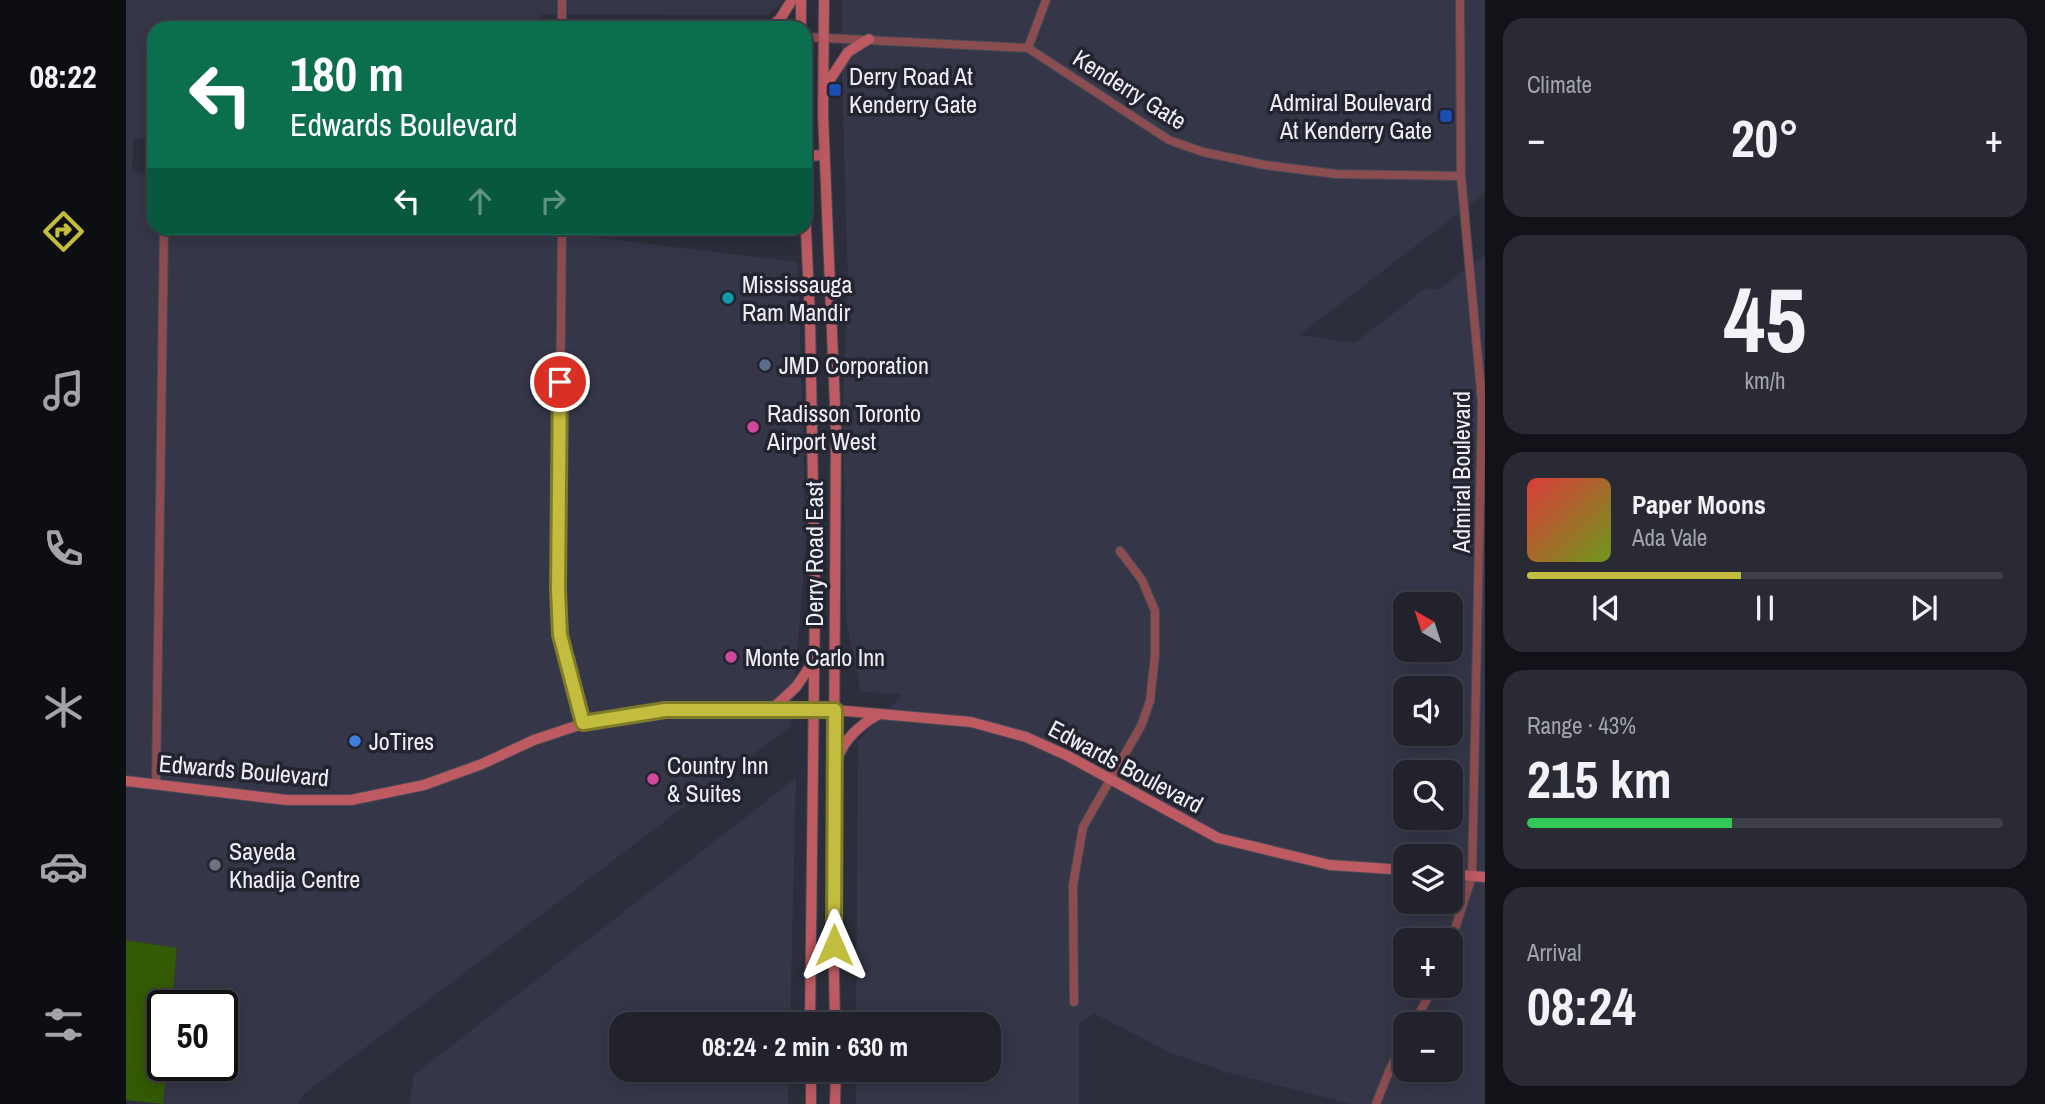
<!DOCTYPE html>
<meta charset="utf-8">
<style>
body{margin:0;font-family:"Archivo Narrow",sans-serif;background:#292a34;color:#f1f3f6;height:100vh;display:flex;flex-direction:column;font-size:26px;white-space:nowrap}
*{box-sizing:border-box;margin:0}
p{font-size:23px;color:#a2a4a9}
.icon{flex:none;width:38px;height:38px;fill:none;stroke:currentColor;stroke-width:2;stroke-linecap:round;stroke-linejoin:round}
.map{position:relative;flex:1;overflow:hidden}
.drawer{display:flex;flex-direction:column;gap:18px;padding:18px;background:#121318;width:560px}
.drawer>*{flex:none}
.hud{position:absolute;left:21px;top:21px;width:665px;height:214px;border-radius:21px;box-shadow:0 4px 18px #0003,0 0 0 2px #3e3f48;background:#0b6e4f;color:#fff;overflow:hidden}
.needle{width:46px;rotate:321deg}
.controls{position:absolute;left:1267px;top:592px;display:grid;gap:14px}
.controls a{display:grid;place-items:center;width:70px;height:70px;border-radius:14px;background:#21222c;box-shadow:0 4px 18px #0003,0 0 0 2px #3e3f48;font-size:35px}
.speed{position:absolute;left:21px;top:990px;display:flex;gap:14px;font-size:35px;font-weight:700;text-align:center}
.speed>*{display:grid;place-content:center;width:91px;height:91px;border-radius:50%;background:#21222c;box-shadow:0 4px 18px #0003,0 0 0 2px #3e3f48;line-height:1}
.speed .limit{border:4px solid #111;border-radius:10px;background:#fff;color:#111}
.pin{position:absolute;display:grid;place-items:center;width:60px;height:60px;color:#fff;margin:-30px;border:4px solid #fff;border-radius:50%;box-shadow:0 2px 7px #0007}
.me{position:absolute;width:77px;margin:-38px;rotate:0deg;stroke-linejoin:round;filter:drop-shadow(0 0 5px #0008)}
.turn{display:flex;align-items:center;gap:24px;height:147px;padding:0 28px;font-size:32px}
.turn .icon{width:91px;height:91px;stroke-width:2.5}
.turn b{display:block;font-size:49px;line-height:60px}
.lanes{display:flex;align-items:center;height:66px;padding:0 28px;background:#0003;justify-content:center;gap:35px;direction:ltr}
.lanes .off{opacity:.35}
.big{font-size:52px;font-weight:700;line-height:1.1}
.drawer .tile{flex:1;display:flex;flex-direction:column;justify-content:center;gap:10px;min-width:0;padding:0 24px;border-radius:21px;background:#292a34}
.drawer .dial{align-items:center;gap:0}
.dial b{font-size:91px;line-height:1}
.song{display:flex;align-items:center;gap:21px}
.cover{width:84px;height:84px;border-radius:10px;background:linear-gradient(135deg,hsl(0 70% 55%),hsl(80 70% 35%))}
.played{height:7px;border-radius:4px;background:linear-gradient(90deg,#c3bd3f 45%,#3e3f48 45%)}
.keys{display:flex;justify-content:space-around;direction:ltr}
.heat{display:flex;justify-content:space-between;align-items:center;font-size:38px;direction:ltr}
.charge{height:10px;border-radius:5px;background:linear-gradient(90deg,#34c759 43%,#3e3f48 0)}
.trip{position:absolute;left:483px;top:1012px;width:392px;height:70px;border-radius:21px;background:#21222c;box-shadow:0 4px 18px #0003,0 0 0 2px #3e3f48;font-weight:700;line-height:70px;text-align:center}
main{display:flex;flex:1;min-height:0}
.tabs{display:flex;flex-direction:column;width:126px;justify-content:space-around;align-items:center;background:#0d0e12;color:#a2a4a9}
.tabs .icon{width:49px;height:49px}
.tabs .active{color:#c3bd3f}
.tabs b{font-size:32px;color:#f1f3f6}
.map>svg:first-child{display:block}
.built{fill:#353749;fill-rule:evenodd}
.green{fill:#335a05}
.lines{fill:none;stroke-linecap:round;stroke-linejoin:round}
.street-casing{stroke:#474955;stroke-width:10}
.secondary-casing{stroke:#474955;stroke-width:12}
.street{stroke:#8c4d50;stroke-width:8}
.secondary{stroke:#be5a62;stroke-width:10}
.route-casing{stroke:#7f7b29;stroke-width:18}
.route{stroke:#c3bd3f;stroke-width:12}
.transit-dot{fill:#1a4fb4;stroke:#232430;stroke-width:2.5}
.culture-dot{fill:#0f9aa8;stroke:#232430;stroke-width:2.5}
.service-dot{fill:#5c6f8a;stroke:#232430;stroke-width:2.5}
.hotel-dot{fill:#d1479c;stroke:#232430;stroke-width:2.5}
.shop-dot{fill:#3f7fe0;stroke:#232430;stroke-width:2.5}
.worship-dot{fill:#6b7280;stroke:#232430;stroke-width:2.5}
.labels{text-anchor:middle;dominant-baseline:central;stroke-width:7;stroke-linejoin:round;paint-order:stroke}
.poi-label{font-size:24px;fill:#eeeff7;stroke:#232430;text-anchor:start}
.street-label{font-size:24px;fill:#eeeff7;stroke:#232430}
</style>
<main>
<nav class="tabs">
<b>08:22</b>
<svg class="icon active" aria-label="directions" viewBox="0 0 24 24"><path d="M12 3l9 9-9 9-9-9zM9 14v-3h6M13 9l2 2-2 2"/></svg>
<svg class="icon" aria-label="music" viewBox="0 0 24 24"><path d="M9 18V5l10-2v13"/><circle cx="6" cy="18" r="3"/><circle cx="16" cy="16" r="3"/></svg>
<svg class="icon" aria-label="phone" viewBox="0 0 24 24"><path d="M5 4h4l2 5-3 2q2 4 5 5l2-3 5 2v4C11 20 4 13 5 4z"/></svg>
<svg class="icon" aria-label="climate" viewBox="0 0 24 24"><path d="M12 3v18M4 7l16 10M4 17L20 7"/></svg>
<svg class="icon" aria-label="car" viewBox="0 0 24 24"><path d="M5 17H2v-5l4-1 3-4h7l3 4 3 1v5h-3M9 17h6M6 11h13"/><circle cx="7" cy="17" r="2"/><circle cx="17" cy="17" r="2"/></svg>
<svg class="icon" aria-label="filters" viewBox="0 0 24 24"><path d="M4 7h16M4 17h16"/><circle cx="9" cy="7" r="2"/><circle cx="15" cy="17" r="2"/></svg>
</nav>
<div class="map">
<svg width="1359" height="1104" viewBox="0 0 1359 1104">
<rect width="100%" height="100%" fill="#2c2e3b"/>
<path class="built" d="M0,0H657L642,15L416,14L415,28H28V138L8,139L6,170L28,177V228H415L416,231L672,262L680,543L665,726L178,1094L171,1104H37L41,1066H96V1006H46L51,948L0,940Z
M716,0H1359V193L1173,335L1229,343L1300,288L1312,290L1359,255V1104H1225L1100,1072L1045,1053L967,1013L953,1023V1104H730V1069H863V1024H730L732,741L777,694L735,692L720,620L717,397L722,283L716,79ZM1279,604H1325V649H1279ZM1279,688H1325V733H1279ZM1279,772H1325V817H1279ZM1279,856H1325V901H1279ZM1279,940H1325V985H1279ZM1279,1024H1325V1069H1279Z
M670,778L664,1024H495V1069H663L662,1104H283L288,1075Z"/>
<path class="green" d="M0,940L51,948L46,1006H37V1066H41L37,1104L0,1100Z"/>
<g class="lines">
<defs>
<path id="street" d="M436,0V28
M679,37L902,48L1043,140L1077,152L1139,165L1210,174L1335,176
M902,48L920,0
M436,228L432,596L434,635L457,723
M30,784L38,228
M1325,941L1346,876L1356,402L1335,176L1334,0
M948,1002L947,885L957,827L1015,726L1024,701L1029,655V611L1016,580L994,551
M1288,1024L1308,985
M1250,1104L1264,1069L1279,1040"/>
<path id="secondary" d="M698,0L697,115L710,430L707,919L709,1024
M643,28L654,19L666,0
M675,28V0
M699,87L722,52L743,39
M679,156L698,155
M679,208L684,318L689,597L684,1024
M645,710L670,687L687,662
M711,759C719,738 734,725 753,714
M0,781L161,800H225L298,785L356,764L408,740L468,720L539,710H709L845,722L900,737L942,756L1092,838L1204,865L1279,870
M1325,874L1359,877
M685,1069V1104
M709,1104L710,1069"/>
</defs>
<use href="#street" class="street-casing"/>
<use href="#secondary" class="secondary-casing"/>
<use href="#street" class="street"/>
<use href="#secondary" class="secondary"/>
</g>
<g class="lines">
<defs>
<path id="route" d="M434,382L432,589L434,635L457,723L539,710H709L708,945"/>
</defs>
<use href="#route" class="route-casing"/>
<use href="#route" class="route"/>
</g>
<g class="transit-dot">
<rect x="702" y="83" width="14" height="14" rx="3.5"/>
<rect x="1313" y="109" width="14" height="14" rx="3.5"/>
</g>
<circle class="culture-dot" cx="602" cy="298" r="7"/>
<circle class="service-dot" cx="639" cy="365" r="7"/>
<g class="hotel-dot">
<circle cx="627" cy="427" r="7"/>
<circle cx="605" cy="657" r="7"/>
<circle cx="527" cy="779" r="7"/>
</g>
<circle class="shop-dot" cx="229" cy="741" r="7"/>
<circle class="worship-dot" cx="89" cy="865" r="7"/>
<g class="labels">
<g class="poi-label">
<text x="723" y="76">Derry Road At<tspan x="723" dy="28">Kenderry Gate</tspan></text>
<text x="1306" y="102" text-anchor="end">Admiral Boulevard<tspan x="1306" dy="28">At Kenderry Gate</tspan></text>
<text x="616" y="284">Mississauga<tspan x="616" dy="28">Ram Mandir</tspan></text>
<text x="653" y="365">JMD Corporation</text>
<text x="641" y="413">Radisson Toronto<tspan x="641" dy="28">Airport West</tspan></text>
<text x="619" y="657">Monte Carlo Inn</text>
<text x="243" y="741">JoTires</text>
<text x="541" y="765">Country Inn<tspan x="541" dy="28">&amp; Suites</tspan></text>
<text x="103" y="851">Sayeda<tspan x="103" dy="28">Khadija Centre</tspan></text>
</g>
<g class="street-label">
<text transform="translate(1004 89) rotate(32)">Kenderry Gate</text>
<text transform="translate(1335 472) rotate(-90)">Admiral Boulevard</text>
<text transform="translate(688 554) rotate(-90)">Derry Road East</text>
<text transform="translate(1000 766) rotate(28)">Edwards Boulevard</text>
<text transform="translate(118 770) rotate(5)">Edwards Boulevard</text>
</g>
</g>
</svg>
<div class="controls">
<a><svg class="needle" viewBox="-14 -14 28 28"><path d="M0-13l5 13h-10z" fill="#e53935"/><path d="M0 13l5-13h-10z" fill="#a2a4a9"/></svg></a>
<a><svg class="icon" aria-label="sound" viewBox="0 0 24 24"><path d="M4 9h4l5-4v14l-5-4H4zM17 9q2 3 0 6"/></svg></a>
<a><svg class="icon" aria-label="search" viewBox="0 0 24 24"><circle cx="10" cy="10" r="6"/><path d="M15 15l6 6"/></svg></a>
<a><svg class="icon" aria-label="layers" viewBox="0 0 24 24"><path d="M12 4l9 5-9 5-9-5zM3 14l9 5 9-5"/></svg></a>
<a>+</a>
<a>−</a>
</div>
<div class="speed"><div class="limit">50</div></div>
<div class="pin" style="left:434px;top:382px;background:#d93025"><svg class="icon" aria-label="arrive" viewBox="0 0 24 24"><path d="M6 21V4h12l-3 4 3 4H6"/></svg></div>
<svg class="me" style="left:708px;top:945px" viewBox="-20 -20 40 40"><path d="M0-17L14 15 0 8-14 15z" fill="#c3bd3f" stroke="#fff" stroke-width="4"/></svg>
<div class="trip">08:24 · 2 min · 630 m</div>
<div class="hud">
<div class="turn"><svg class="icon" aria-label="left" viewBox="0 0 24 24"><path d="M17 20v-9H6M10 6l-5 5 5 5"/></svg><div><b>180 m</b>Edwards Boulevard</div></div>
<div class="lanes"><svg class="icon" aria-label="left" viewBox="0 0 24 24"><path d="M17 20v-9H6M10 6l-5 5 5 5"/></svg><svg class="icon off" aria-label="ahead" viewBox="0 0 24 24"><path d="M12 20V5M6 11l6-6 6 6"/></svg><svg class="icon off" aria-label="right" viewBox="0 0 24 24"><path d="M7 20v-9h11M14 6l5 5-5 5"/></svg></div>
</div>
</div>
<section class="drawer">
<div class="tile"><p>Climate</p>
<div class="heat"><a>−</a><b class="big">20°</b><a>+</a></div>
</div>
<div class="tile dial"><b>45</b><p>km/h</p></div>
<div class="tile">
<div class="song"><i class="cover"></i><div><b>Paper Moons</b><p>Ada Vale</p></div></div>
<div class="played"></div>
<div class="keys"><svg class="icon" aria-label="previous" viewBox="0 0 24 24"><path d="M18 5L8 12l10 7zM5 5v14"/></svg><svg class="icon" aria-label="pause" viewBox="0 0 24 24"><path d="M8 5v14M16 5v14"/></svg><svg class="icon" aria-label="next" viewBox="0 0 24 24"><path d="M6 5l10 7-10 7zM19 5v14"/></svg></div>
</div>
<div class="tile"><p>Range · 43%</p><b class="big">215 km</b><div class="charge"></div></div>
<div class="tile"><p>Arrival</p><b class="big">08:24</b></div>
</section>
</main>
